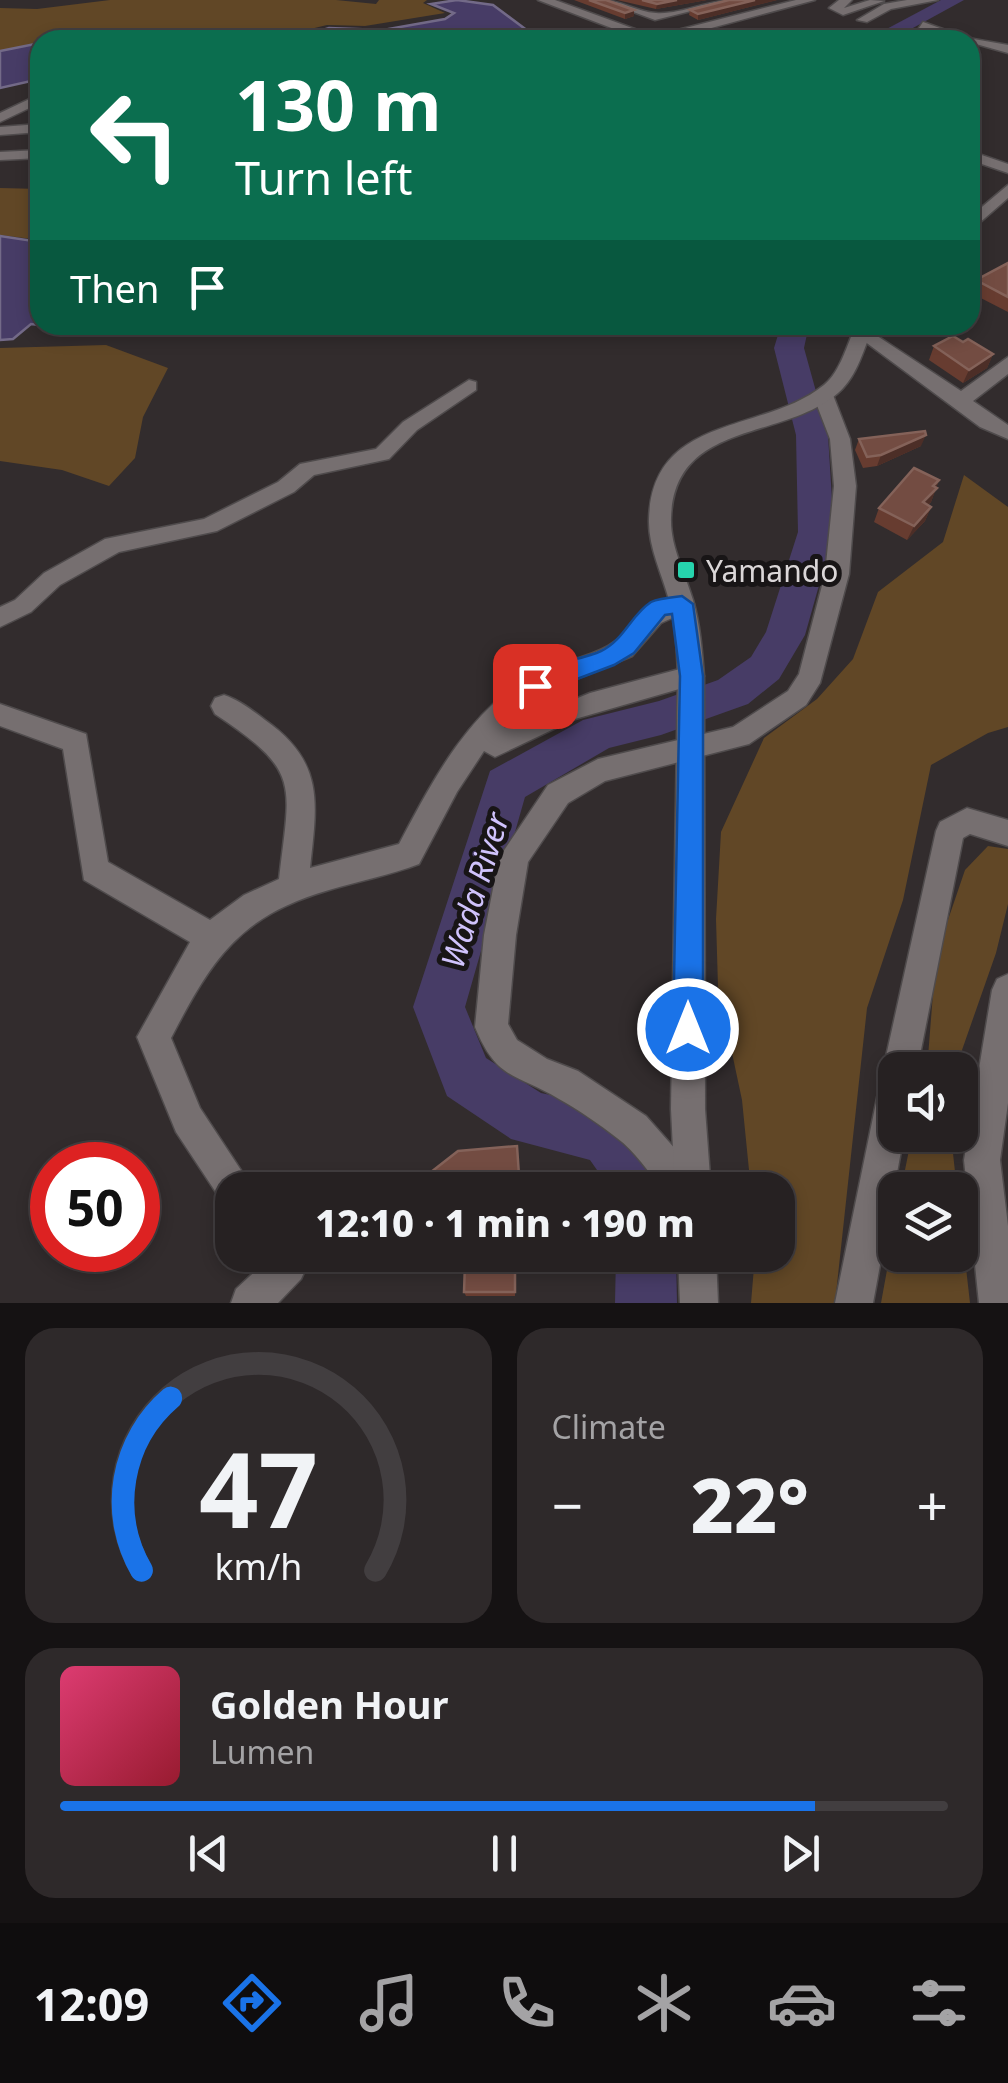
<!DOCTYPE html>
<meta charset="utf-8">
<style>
body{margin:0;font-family:"Noto Sans",sans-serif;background:#2e292a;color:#f1f3f6;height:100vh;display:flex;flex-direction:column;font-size:38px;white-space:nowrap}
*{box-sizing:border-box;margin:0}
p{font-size:32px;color:#a4a3a5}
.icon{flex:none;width:55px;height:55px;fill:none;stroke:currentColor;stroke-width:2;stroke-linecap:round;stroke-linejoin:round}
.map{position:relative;height:1303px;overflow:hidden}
.side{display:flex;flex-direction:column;gap:25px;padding:25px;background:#151213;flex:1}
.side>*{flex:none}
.hud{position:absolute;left:30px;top:30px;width:950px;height:305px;border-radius:30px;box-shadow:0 5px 15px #0003,0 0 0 2px #423e40;background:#0b6e4f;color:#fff;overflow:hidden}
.fabs{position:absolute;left:878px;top:1052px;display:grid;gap:20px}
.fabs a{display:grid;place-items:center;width:100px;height:100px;border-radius:20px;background:#262122;box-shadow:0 5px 15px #0003,0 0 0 2px #423e40;font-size:50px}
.speed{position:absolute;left:30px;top:1142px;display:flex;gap:20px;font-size:50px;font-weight:700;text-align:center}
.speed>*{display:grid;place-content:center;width:130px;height:130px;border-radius:50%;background:#262122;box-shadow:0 5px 15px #0003,0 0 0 2px #423e40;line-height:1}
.speed .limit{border:15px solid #d22;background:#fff;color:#111}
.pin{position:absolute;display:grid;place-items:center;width:85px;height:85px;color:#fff;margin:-42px;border-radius:20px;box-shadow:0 5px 15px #0006}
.me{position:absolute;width:110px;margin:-55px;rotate:0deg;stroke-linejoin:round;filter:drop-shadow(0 0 8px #0008)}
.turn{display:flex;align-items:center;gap:35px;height:210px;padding:0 40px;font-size:45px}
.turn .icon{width:130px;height:130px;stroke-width:2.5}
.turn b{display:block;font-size:70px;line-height:85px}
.then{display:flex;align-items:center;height:95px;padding:0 40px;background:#0003;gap:20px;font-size:38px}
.big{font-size:75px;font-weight:800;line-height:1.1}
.side .card{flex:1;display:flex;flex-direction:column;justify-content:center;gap:15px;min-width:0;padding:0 35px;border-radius:30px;background:#2e292a}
.side .dial{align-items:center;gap:0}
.dial svg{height:260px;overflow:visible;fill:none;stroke:#423e40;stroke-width:7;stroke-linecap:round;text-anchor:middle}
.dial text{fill:#f1f3f6;stroke:none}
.song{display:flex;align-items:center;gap:30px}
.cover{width:120px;height:120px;border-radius:15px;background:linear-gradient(135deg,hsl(340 70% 55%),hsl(350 70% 35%))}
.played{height:10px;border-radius:5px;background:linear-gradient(90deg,#1a73e8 85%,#423e40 85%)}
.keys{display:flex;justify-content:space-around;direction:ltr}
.heat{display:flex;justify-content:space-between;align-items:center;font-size:55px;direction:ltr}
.side .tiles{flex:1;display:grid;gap:25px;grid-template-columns:1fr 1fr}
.card:last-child{grid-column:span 2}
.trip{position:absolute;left:215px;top:1172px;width:580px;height:100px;border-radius:30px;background:#262122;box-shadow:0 5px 15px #0003,0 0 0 2px #423e40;font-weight:800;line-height:100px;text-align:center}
.dock{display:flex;height:160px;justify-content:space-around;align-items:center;background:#0f0d0e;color:#a4a3a5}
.dock .icon{width:70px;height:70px}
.dock .current{color:#1a73e8}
.dock b{font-size:45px;color:#f1f3f6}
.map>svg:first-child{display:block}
.green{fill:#614726}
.water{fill:#473c66;stroke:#736a88;stroke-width:2.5}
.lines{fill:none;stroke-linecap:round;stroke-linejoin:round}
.river{fill:#473c66;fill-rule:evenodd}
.street-casing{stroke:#4f4b4c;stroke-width:3}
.secondary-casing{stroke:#4f4b4c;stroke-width:3}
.street{fill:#766f70;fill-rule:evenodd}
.secondary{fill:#766f70;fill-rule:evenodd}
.wall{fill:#673c30}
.shaded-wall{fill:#4c2e27}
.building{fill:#734c42;stroke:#846259;stroke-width:2.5}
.route{fill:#1a73e8;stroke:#114b97;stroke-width:2.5}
.poi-dot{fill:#26d5ae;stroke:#181516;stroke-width:4}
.labels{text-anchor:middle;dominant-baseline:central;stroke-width:10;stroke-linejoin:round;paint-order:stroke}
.poi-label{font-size:30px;fill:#dbd7d8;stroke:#181516;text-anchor:start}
.water-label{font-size:32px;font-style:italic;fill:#d0c3fc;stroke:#181516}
</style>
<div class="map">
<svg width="1008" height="1303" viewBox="0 0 1008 1303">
<rect width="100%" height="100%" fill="#322c2d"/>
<path class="green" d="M110,0H336L376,4L379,0H427L423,3L445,13L365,26L327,25L273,38L229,33L176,40H40V44L0,53V8L37,9Z
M0,188L40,189V240L0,235Z
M106,345L168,368L143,417L135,458L109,486L62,470L0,461V348Z
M964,475L1008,507V727L988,733L931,765L903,900L867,1008L835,1303H751L755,1255H778V1190H751L742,1100L718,987L716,919L721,832L764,738L817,699L853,659L878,592L943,542Z
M988,846L1008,849V904L996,953L955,1070H927L936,955L965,870Z
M918,1135H951L957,1190H901L910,1145Z
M960,1215L970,1303H881L895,1226V1255H960Z"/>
<path class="water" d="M457,0L493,5L540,40H291L329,28L383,30L445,19L454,13L431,4Z
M40,43V79L0,88V51Z
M0,236L40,242V325L31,324L13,339L0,340Z"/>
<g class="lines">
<path class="river" d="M941,0H964L891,40H866Z
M781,325H809L804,348L828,435L834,532L805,635L779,679L748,704L661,735L609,748L525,797L465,1007L486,1058L541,1093L607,1107L627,1115L663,1163L671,1190H611L590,1160L511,1139L447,1096L413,1007L490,771L583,720L659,701L718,680L751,657L766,632L798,532L796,435L774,348Z
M616,1255H676L677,1303H615Z"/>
<defs>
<path id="street" d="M601,0C621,0 637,12 656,13C679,15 708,0 735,0L655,20Z
M839,0H852L844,8L870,0L884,1L843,15L829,8Z
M907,0H938L891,9L867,22L857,20L884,4Z
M923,22L968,38L1008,45V53L919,28Z
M40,94V103L0,122V113Z
M40,124V132L0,135V127Z
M40,150V158L0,160V152Z
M862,326L961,391L1008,357V374L973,401L1008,425V439L980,427L856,335L853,331Z
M469,380L476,382V390L417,430L389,459L314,475L294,492L217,531L119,552L60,585L31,612L0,627V607L15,600L44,573L105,539L204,519L278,482L300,464L376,449L403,422Z
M823,389L833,395L850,439L856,486L849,574L820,683L806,705L749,744L605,781L568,803L528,862L516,935L508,1024L517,1040L547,1059L578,1071L646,1116L700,1177L705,1190H663C649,1173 635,1151 617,1138C599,1124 579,1110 559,1099C516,1073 497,1081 475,1027L484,935L499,858L548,785L598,759L733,727L788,691L799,674L825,574L834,486L830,439L813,395Z
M682,595L694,604L690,610L661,623L632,656L547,691L504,728L590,693L691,666L700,669L704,676L700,683L575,719L495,757L484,751L457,792L419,864C390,875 359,881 329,890C239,916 212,959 171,1038L200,1108L254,1190H232V1207L223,1203L176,1132L137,1037L190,942L84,880L63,749L0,726V704L86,734L108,862L210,920L244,895L279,879C290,782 302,772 215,714L211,706L215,698L224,695C239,700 252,710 265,720C325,762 317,803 310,868L399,844C432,782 467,713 530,676C554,662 584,660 608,646C643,625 633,607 682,595Z
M967,808L1008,820V846L970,834L963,838L917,1070H895V1135H904L873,1303H835L878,1093L887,1079L883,1070L936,831L940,822Z
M262,1255H302L307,1266L301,1279L278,1303H231L236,1289L265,1262Z"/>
<path id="secondary" d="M538,0H555L654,36L796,0H815L667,40H643Z
M970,151L1008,164V173L970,160Z
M1008,185V198L970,231V217Z
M856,325H874C864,347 858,376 838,393C783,441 674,420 671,518C670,546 685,573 693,600C700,624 702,650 704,676L705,1109L711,1190H675L671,1109L678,676C677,651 676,625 669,600C662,574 648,547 649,519C652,413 764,434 824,385C841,371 847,344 856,325Z
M1008,974V1103L1000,1160L1008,1226V1303H979L964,1160L992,990L997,979Z
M678,1255H716L718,1303H680Z"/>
</defs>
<use href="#street" class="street-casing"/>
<use href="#secondary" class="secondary-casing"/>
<use href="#street" class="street"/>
<use href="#secondary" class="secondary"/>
</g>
<path class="wall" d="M574,0H606L634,16L625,19Z
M617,0H707L656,9Z
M729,0H777L698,20L689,15L690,10Z
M1008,263V312L971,293L976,280Z
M963,342L993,354L987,368L963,383L929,360L934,346Z
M859,439L921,446L877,466L863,468L855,450Z
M939,480L931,502L928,505L931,507L925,521L907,540L874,522L879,508Z
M515,1263V1296H466L464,1292Z"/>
<path class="shaded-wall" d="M677,0H707L656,9L657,4Z
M755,0H777L698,20V14Z
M634,10V16L625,19V13Z
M993,354L987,368L963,383L969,370Z
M926,435L921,446L877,466L881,455Z
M939,480L931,502L917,516L933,486Z
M931,507L925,521L907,540L914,526Z"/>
<path class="building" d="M589,0H606L634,10L625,13Z
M642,0H677L657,4Z
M729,0H755L698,14L690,10Z
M1008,263V297L976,280Z
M953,336L963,342L968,339L993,354L969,370L934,346Z
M925,431L926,435L881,455L867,457L859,439Z
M914,468L939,480L933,486L937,488L923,502L931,507L914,526L879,508Z
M517,1146L520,1190H408L458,1151Z
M515,1263V1292H464L465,1264Z"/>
<path class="route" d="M682,596L693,604L703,676V1029L698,1040L688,1044L677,1040L673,1029L680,676L672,614L665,615L634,653L614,665L535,695L527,693L524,686C537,662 578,662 601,651C624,640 631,615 651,602C659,598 673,597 682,596Z"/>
<rect class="poi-dot" x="676" y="560" width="20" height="20" rx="5"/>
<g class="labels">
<g class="poi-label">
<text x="706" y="570">Yamando</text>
</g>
<g class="water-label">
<text transform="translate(474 890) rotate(-73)">Wada River</text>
</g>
</g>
</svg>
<div class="fabs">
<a><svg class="icon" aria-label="sound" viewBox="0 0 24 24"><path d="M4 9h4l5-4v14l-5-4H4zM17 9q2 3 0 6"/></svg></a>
<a><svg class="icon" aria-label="layers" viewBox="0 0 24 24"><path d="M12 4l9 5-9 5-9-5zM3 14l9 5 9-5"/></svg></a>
</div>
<div class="speed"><div class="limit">50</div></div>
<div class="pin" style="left:535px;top:686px;background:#d93025"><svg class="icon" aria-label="arrive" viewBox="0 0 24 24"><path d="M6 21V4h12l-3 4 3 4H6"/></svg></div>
<svg class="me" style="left:688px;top:1029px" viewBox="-20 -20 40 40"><circle r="17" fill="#1a73e8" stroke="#fff" stroke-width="3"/><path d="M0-11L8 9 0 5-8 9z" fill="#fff"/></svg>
<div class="trip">12:10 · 1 min · 190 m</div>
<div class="hud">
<div class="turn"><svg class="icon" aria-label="left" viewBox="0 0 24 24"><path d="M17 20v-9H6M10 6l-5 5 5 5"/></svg><div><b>130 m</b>Turn left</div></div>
<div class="then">Then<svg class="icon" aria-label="arrive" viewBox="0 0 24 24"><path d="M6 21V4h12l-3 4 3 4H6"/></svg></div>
</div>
</div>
<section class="side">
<div class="tiles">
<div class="card dial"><svg viewBox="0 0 100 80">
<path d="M14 69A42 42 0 1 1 86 69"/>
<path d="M14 69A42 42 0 0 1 23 16" stroke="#1a73e8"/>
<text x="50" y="56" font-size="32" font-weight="700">47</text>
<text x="50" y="72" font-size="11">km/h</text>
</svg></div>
<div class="card"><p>Climate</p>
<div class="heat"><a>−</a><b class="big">22°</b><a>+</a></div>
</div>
<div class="card">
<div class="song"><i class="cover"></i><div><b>Golden Hour</b><p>Lumen</p></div></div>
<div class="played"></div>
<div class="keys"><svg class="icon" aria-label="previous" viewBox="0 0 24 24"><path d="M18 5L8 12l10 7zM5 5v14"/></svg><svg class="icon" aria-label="pause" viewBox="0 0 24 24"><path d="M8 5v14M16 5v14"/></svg><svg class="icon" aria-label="next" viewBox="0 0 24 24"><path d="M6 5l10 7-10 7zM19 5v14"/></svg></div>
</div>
</div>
</section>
<nav class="dock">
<b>12:09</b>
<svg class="icon current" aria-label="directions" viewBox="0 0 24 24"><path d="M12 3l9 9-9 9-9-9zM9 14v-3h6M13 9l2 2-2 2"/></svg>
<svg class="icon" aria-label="music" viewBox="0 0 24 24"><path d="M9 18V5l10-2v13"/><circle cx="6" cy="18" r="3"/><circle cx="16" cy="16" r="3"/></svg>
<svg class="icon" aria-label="phone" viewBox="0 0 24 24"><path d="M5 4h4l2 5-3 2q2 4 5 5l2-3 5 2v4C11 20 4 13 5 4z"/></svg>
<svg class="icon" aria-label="climate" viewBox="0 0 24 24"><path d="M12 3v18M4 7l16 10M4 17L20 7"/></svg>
<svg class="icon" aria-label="car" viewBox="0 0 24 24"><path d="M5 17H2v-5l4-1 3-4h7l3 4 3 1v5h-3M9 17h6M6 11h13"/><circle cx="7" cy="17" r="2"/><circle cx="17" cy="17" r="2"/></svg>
<svg class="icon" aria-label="filters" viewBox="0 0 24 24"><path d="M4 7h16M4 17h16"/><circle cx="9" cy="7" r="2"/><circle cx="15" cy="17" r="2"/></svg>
</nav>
